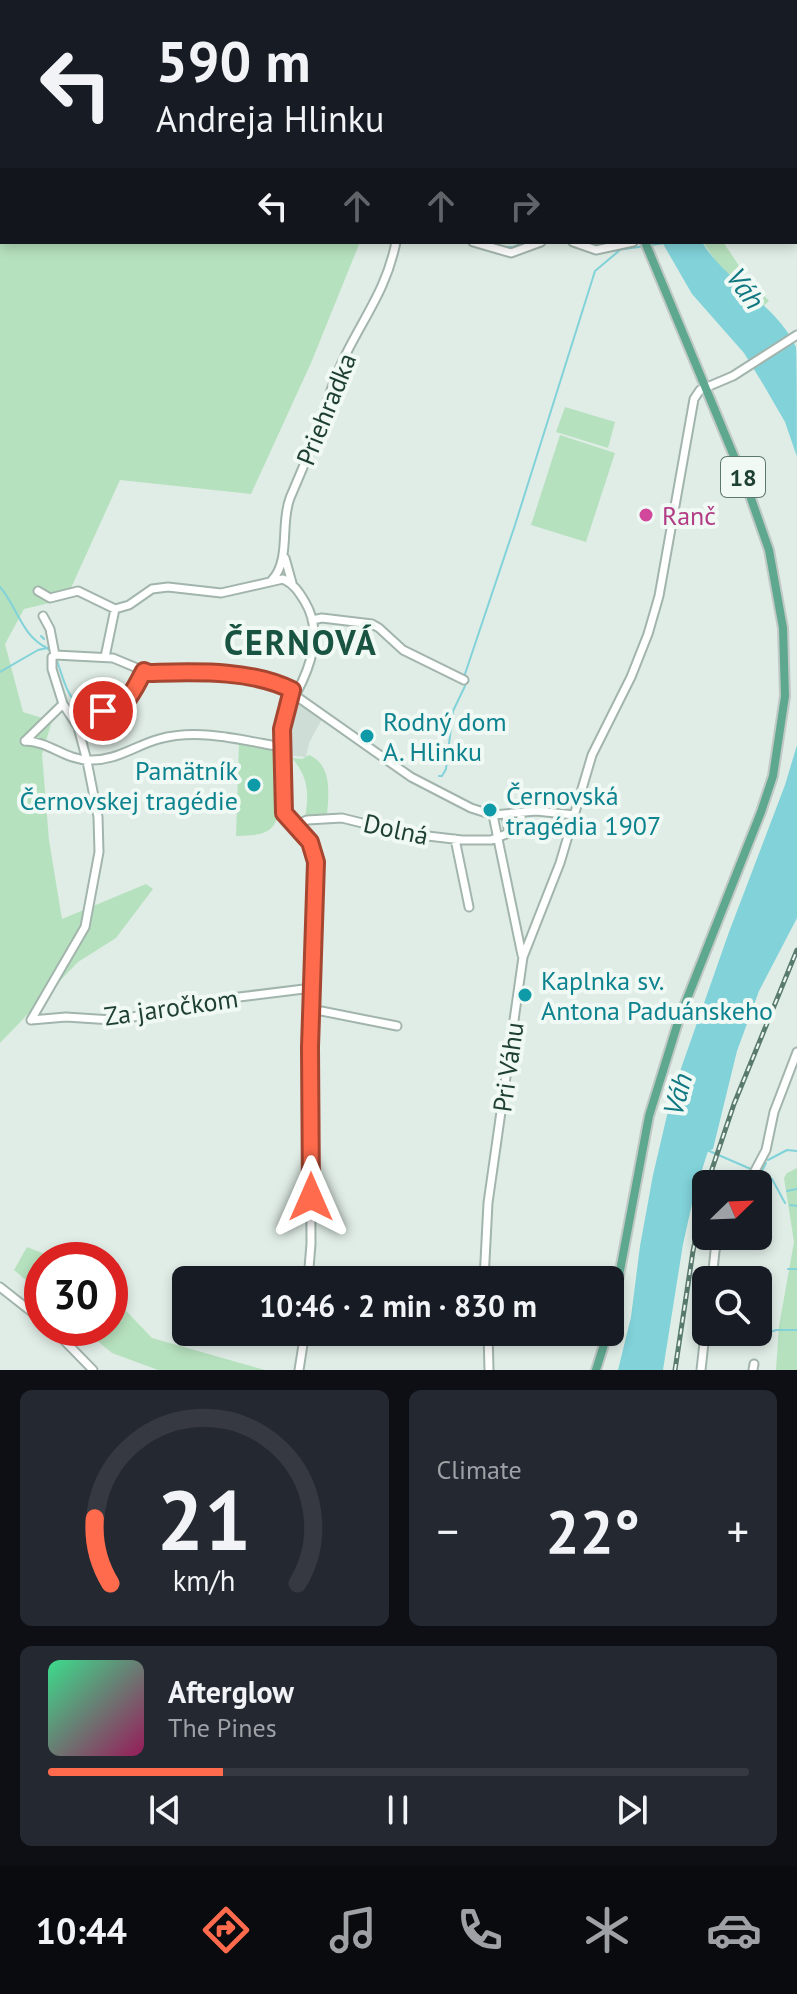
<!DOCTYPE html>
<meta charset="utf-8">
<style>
body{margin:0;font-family:"PT Sans",sans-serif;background:#242831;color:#f1f3f6;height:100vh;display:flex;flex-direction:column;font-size:30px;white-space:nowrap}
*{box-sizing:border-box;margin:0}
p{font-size:26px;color:#9ea1a6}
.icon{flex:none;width:44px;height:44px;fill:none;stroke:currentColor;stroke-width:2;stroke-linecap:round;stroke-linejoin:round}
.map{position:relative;height:1370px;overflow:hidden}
.side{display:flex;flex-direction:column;gap:20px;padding:20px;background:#0d0f14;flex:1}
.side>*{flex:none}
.guide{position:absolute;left:0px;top:0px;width:798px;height:244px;box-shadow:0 4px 12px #0003;background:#171b24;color:#f1f3f6;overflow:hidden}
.needle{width:52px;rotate:67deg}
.fabs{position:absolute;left:692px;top:1170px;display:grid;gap:16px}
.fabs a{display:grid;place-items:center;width:80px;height:80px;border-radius:12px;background:#171b24;box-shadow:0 4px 12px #0003;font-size:40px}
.speed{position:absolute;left:24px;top:1242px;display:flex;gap:16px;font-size:40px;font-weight:700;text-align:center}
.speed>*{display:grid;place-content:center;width:104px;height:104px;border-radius:50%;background:#171b24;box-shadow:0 4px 12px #0003;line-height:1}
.speed .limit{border:12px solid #d22;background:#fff;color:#111}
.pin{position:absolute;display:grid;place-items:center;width:68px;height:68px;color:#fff;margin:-34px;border:4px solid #fff;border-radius:50%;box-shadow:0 2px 8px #0007}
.me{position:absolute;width:88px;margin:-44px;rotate:0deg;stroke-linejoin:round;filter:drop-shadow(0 0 6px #0008)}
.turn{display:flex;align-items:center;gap:28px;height:168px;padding:0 24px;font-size:36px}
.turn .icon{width:104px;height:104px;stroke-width:2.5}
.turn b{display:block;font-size:56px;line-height:68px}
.lanes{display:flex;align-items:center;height:76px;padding:0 24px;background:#0003;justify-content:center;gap:40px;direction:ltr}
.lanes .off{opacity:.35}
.big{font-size:60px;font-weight:600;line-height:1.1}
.side .widget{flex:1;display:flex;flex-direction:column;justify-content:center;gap:12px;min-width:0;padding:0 28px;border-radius:12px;background:#242831}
.side .dial{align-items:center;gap:0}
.dial svg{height:208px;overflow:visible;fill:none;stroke:#363941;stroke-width:7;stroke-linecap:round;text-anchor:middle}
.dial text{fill:#f1f3f6;stroke:none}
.song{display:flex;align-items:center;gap:24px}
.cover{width:96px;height:96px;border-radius:12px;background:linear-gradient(135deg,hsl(150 70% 55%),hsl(330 70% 35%))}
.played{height:8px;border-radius:4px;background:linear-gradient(90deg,#ff6b4c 25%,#363941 25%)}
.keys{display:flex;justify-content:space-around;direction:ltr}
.heat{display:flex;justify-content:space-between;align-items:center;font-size:44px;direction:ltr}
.side .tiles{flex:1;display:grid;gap:20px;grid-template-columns:1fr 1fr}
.widget:last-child{grid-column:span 2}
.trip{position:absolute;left:172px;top:1266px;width:452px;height:80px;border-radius:12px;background:#171b24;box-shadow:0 4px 12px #0003;font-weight:600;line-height:80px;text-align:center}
.tabs{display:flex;height:128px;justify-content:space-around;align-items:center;background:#090b0e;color:#9ea1a6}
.tabs .icon{width:56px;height:56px}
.tabs .current{color:#ff6b4c}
.tabs b{font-size:36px;color:#f1f3f6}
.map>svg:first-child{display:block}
.built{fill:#ceddd5}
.green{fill:#b6e1be}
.water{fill:#81d2d9}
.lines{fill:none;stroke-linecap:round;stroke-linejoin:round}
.stream{stroke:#81d2d9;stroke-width:2}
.minor-casing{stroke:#a2b5ad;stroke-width:11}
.major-casing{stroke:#c0c9c6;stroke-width:12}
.minor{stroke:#fff;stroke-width:7}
.major{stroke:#5fa890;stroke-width:8}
.rail-casing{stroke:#597b6f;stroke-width:5}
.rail{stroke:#f1f9f4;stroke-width:2;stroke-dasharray:6;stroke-linecap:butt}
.route-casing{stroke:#a64631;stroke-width:20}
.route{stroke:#ff6b4c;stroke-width:14}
.hotel-dot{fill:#d1479c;stroke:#f1f9f4;stroke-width:3}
.culture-dot{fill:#0f9aa8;stroke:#f1f9f4;stroke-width:3}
.labels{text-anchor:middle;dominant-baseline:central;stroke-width:8;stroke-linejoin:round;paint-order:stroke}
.shield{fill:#f1f9f4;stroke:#5d776e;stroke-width:2}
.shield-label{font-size:24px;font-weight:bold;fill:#1e3f34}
.street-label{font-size:26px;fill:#1e3f34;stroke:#f1f9f4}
.hotel-label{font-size:26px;fill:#b23c85;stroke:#f1f9f4;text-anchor:start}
.culture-label{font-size:26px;fill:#0d838f;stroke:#f1f9f4;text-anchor:start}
.water-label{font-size:28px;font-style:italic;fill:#117882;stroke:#f1f9f4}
.district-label{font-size:34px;font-weight:bold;letter-spacing:2px;fill:#185441;stroke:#f1f9f4}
</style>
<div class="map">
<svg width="797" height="1370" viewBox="0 0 797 1370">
<rect width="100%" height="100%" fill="#e0ede6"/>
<path class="built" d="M292,695L322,719L309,743L306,757L285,755V728Z"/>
<path class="green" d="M0,0L178,2H2V242H360L311,363L251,494L120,480L66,599L24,609L5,644L23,712L52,721L42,754L49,840L62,919L146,884L153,889L116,938L78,962L0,1043Z
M703,242H723L744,273L769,301L762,307L727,278Z
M565,407L615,422L608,448L556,432Z
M560,435L615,453L586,542L531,525Z
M239,743L279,752L278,816C272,837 254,835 236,836Z
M309,755C332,765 329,792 327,815L305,818C309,794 309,778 292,758L302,759Z
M797,1168V1370H776L779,1326L794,1242L784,1178L787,1173Z
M27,1247L60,1260H42V1294L14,1270Z
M110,1294L152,1338L265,1370H158L112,1353L82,1328H110Z"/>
<path class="water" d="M662,242H702C726,282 777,305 796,347C797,358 797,439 797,457L785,422L763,384L744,353L692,294Z
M797,745V918L759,991L737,1051L713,1149L708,1151L694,1195L683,1244L663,1370H618L631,1317L640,1246L653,1175L672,1094L729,932L785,785Z"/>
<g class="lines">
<path class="stream" d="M174,0L179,2
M660,2L661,0
M587,242L598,245
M651,245L665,243
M502,247H513L526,242
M604,252L645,246
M0,587C18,608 21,635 47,648
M41,636L44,639
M57,661C62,674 66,694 77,703C82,706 90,707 96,710
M0,672L38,650L47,648L50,651
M439,776H442L446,769L453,711L465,686V674L515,525L595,271L620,250
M707,1150L753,1170
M768,1160L787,1150L797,1151
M759,1172L772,1179L785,1203
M761,1173L766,1163
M787,1191L797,1189
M790,1205L797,1206
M788,1269H797
M764,1334L776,1330H797"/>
<defs>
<path id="minor" d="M473,242L511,253L541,242
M573,242L596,250L633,242
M285,558L292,583
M272,580C291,560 280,523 290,498C299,477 308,456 316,435C325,407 333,380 346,354C366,314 387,287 396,242
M38,591L50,598L78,591L115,609L129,605L152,589L168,587L221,593L283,579C294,584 299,592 305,602C323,632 311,666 296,694
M43,616L50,629L55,655
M312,620L322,618L372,624L379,628L403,650L464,680
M105,657L115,609
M292,690L282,729L284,813L310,842L316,862L310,1047L311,1244L308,1280
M107,712L103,715L100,713C125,710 132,693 144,671
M25,741C49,741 65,760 89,760C116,761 134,746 159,739C198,728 242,740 281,747
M25,741L63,704
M493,815L522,955
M295,826L307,820L342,818L402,833L462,840H491L509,833L506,815
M509,833L521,825V813
M455,839L469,907
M311,1009L397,1026
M31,1020L85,927L99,852L98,817L87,761L78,727L63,704L52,669V657L55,655L113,658L149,673L222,675L259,678L279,684L411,777L471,808L493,815L536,811L575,815
M31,1020L66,1017L112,1020L133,1017L231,998L312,988
M748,1184L766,1150L774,1112L797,1052
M484,1280L488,1203L523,957L560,863L592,755L631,677L648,634L659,596L694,399L700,390L733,376L797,335
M712,1280L715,1251L720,1236
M0,1287L42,1320
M52,1328L93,1370
M488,1332L489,1370
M299,1370L305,1332
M701,1370L706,1325
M753,1370L754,1364"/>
<path id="major" d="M585,2L586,0
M610,1324L649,1116L679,1019L761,812L773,776L785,696L783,628L769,550L748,490L645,242
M596,1370L608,1332"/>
</defs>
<use href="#minor" class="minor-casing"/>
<use href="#major" class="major-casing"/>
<use href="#minor" class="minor"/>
<use href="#major" class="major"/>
<defs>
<path id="rail" d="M707,1184L734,1104L797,950
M675,1370L693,1251L706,1189"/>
</defs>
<use href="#rail" class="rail-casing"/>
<use href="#rail" class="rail"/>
</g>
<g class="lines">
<defs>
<path id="route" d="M103,711C125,714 135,687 144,671L149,673C195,672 250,669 292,690L282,729L284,813L310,842L316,862L310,1047L311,1197"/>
</defs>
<use href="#route" class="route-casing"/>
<use href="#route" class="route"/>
</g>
<circle class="hotel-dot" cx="646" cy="515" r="8"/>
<g class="culture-dot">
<circle cx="367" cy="736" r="8"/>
<circle cx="254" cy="785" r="8"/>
<circle cx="490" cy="810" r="8"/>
<circle cx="525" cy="995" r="8"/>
</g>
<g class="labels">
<rect class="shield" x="721" y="457" width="44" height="40" rx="6"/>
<g class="shield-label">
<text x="743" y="477">18</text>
</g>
<g class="street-label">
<text transform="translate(326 409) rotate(-68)">Priehradka</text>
<text transform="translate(396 829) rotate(12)">Dolná</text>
<text transform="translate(171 1007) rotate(-8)">Za jaročkom</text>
<text transform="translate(508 1067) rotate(-82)">Pri Váhu</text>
</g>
<g class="hotel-label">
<text x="662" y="515">Ranč</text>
</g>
<g class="culture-label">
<text x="383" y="721">Rodný dom<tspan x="383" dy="30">A. Hlinku</tspan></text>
<text x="238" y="770" text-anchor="end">Pamätník<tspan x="238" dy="30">Černovskej tragédie</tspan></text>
<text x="506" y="795">Černovská<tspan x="506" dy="30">tragédia 1907</tspan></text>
<text x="541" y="980">Kaplnka sv.<tspan x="541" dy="30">Antona Paduánskeho</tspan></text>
</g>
<g class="water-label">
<text transform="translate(746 288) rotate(54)">Váh</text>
<text transform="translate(677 1094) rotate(-75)">Váh</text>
</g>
<g class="district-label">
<text x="301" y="642">ČERNOVÁ</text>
</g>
</g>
</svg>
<div class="fabs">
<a><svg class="needle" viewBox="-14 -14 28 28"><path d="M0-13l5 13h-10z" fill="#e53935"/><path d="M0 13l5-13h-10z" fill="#9ea1a6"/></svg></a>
<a><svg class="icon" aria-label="search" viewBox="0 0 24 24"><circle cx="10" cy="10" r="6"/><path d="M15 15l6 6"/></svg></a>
</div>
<div class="speed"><div class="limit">30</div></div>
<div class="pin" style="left:103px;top:711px;background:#d93025"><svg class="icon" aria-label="arrive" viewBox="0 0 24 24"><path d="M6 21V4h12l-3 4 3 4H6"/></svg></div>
<svg class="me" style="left:311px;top:1197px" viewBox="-20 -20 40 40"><path d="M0-17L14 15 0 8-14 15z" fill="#ff6b4c" stroke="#fff" stroke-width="4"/></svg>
<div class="trip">10:46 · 2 min · 830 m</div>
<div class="guide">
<div class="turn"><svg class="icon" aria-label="left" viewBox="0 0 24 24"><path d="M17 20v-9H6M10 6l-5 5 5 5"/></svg><div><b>590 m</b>Andreja Hlinku</div></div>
<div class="lanes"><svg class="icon" aria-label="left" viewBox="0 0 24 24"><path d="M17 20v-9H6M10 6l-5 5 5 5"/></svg><svg class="icon off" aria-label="ahead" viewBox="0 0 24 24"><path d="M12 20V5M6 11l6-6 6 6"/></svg><svg class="icon off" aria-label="ahead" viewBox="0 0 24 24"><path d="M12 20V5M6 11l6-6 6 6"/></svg><svg class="icon off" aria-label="right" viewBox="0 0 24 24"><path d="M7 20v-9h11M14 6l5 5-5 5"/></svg></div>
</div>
</div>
<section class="side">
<div class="tiles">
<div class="widget dial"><svg viewBox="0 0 100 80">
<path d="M14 69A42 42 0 1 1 86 69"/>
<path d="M14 69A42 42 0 0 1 8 44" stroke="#ff6b4c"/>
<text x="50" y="56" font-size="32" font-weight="700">21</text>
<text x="50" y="72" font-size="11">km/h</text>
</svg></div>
<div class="widget"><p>Climate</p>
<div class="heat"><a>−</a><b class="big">22°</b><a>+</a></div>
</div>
<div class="widget">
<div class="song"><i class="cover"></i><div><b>Afterglow</b><p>The Pines</p></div></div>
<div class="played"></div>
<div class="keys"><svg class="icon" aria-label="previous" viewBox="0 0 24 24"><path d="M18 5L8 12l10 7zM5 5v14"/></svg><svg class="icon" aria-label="pause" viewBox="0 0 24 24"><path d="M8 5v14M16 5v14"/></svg><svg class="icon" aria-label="next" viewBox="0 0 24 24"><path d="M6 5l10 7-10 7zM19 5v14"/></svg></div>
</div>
</div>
</section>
<nav class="tabs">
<b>10:44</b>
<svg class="icon current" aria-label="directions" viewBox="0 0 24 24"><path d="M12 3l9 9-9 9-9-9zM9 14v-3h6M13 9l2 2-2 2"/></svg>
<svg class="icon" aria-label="music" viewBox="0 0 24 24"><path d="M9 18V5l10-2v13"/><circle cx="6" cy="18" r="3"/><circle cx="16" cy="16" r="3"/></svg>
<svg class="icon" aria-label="phone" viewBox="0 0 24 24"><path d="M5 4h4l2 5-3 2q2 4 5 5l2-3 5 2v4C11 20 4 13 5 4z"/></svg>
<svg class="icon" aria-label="climate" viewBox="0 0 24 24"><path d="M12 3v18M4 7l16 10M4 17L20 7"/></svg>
<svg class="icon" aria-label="car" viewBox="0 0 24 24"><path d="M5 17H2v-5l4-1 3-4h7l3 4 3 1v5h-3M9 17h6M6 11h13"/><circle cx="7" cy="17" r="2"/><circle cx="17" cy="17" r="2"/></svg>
</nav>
